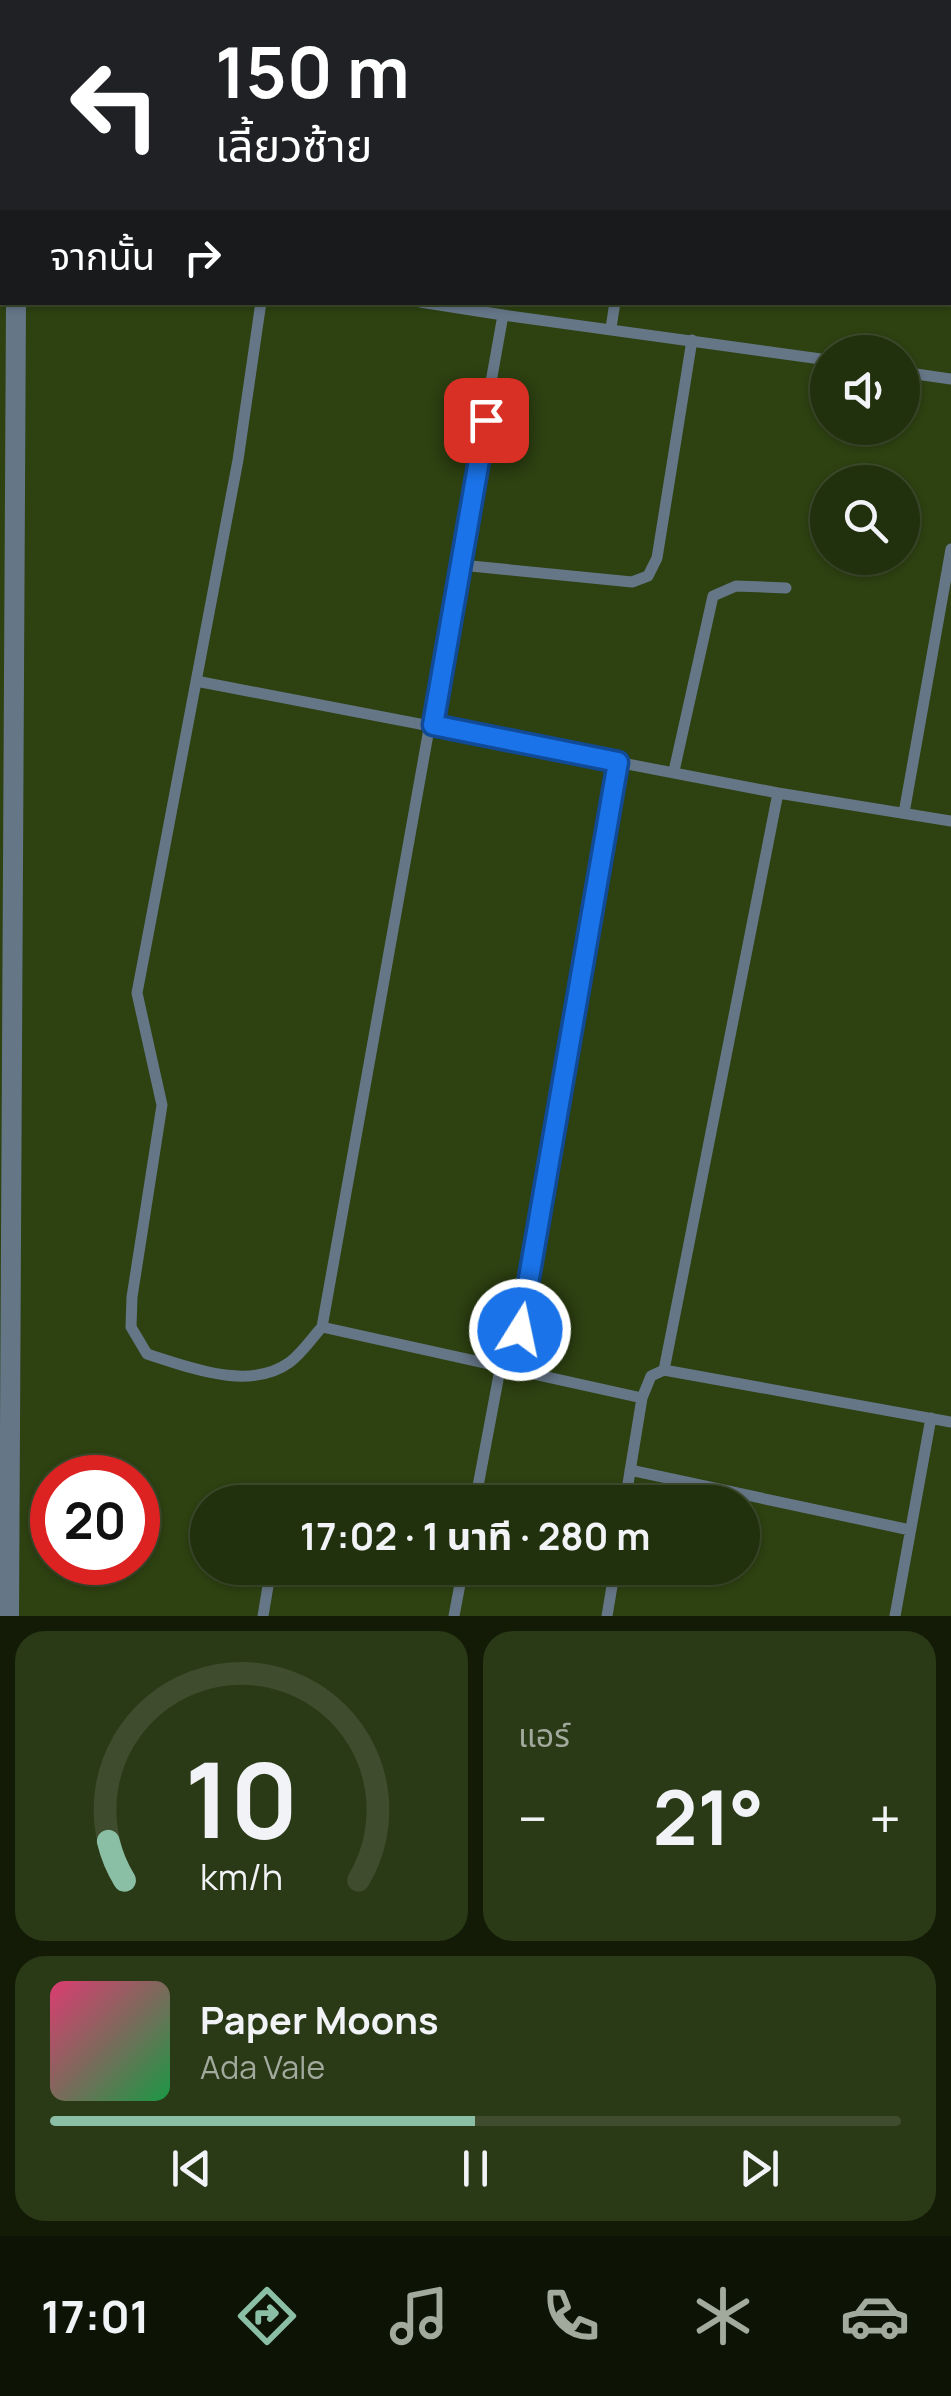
<!DOCTYPE html>
<html lang="th">
<meta charset="utf-8">
<style>
body{margin:0;font-family:Manrope,"Noto Sans Thai",sans-serif;background:#2a3916;color:#f1f3f6;height:100vh;display:flex;flex-direction:column;font-size:38px;white-space:nowrap}
*{box-sizing:border-box;margin:0}
p{font-size:32px;color:#a2a99d}
.icon{flex:none;width:55px;height:55px;fill:none;stroke:currentColor;stroke-width:2;stroke-linecap:round;stroke-linejoin:round}
.map{position:relative;height:1616px;overflow:hidden}
.sheet{display:flex;flex-direction:column;gap:15px;padding:15px;background:#131b07;flex:1}
.sheet>*{flex:none}
.banner{position:absolute;left:0px;top:0px;width:952px;height:305px;box-shadow:0 2px 8px #0004,0 0 0 2px #3f4c2e;background:#202124;color:#fff;overflow:hidden}
.buttons{position:absolute;left:810px;top:335px;display:grid;gap:20px}
.buttons a{display:grid;place-items:center;width:110px;height:110px;border-radius:50%;background:#22310d;box-shadow:0 2px 8px #0004,0 0 0 2px #3f4c2e;font-size:50px}
.speed{position:absolute;left:30px;top:1455px;display:flex;gap:20px;font-size:50px;font-weight:700;text-align:center}
.speed>*{display:grid;place-content:center;width:130px;height:130px;border-radius:50%;background:#22310d;box-shadow:0 2px 8px #0004,0 0 0 2px #3f4c2e;line-height:1}
.speed .limit{border:15px solid #d22;background:#fff;color:#111}
.pin{position:absolute;display:grid;place-items:center;width:85px;height:85px;color:#fff;margin:-42px;border-radius:20px;box-shadow:0 5px 15px #0006}
.me{position:absolute;width:110px;margin:-55px;rotate:10deg;stroke-linejoin:round;filter:drop-shadow(0 0 8px #0008)}
.turn{display:flex;align-items:center;gap:35px;height:210px;padding:0 50px;font-size:45px}
.turn .icon{width:130px;height:130px;stroke-width:2.5}
.turn b{display:block;font-size:70px;line-height:85px}
.then{display:flex;align-items:center;height:95px;padding:0 50px;background:#0003;gap:20px;font-size:38px}
.big{font-size:75px;font-weight:700;line-height:1.1}
.sheet .widget{flex:1;display:flex;flex-direction:column;justify-content:center;gap:15px;min-width:0;padding:0 35px;border-radius:30px;background:#2a3916}
.sheet .dial{align-items:center;gap:0}
.dial svg{height:260px;overflow:visible;fill:none;stroke:#3f4c2e;stroke-width:7;stroke-linecap:round;text-anchor:middle}
.dial text{fill:#f1f3f6;stroke:none}
.song{display:flex;align-items:center;gap:30px}
.cover{width:120px;height:120px;border-radius:15px;background:linear-gradient(135deg,hsl(340 70% 55%),hsl(140 70% 35%))}
.played{height:10px;border-radius:5px;background:linear-gradient(90deg,#8abfa5 50%,#3f4c2e 50%)}
.keys{display:flex;justify-content:space-around;direction:ltr}
.heat{display:flex;justify-content:space-between;align-items:center;font-size:55px;direction:ltr}
.sheet .tiles{flex:1;display:grid;gap:15px;grid-template-columns:1fr 1fr}
.widget:last-child{grid-column:span 2}
.trip{position:absolute;left:190px;top:1485px;width:570px;height:100px;border-radius:50px;background:#22310d;box-shadow:0 2px 8px #0004,0 0 0 2px #3f4c2e;font-weight:700;line-height:100px;text-align:center}
.menu{display:flex;height:160px;justify-content:space-around;align-items:center;background:#0e1405;color:#a2a99d}
.menu .icon{width:70px;height:70px}
.menu .active{color:#8abfa5}
.menu b{font-size:45px;color:#f1f3f6}
.map>svg:first-child{display:block}
.lines{fill:none;stroke-linecap:round;stroke-linejoin:round}
.service{stroke:#657687;stroke-width:11}
.minor{stroke:#657687;stroke-width:20}
.route-casing{stroke:#114b97;stroke-width:25}
.route{stroke:#1a73e8;stroke-width:18}
</style>
<div class="map">
<svg width="951" height="1616" viewBox="0 0 951 1616">
<rect width="100%" height="100%" fill="#2d4111"/>
<g class="lines">
<path class="service" d="M543,0L556,2
M495,2L496,0
M755,2V0
M950,79H951
M261,302L238,460L137,993L162,1105L132,1297L131,1327L147,1354C189,1367 249,1392 290,1362C302,1353 312,1338 322,1327L503,315L828,360
M420,302L503,315
M611,328L615,302
M902,372L951,379
M461,565L632,582L648,576L657,558L692,340
M196,681L778,793L951,821
M674,771L713,596L736,586L786,588
M904,813L951,549
M322,1327L642,1398L651,1376L664,1370L951,1422
M513,1368L618,762
M664,1370L778,793
M630,1470L910,1530
M475,1502L501,1364
M625,1502L642,1398
M263,1616L271,1568
M454,1616L463,1568
M607,1616L615,1568
M895,1616L931,1418"/>
<path class="minor" d="M279,0L295,2
M27,2V0
M305,2L315,0
M9,1616L16,302"/>
</g>
<g class="lines">
<defs>
<path id="route" d="M486,420L433,725L618,762L520,1330"/>
</defs>
<use href="#route" class="route-casing"/>
<use href="#route" class="route"/>
</g>
</svg>
<div class="buttons">
<a><svg class="icon" aria-label="sound" viewBox="0 0 24 24"><path d="M4 9h4l5-4v14l-5-4H4zM17 9q2 3 0 6"/></svg></a>
<a><svg class="icon" aria-label="search" viewBox="0 0 24 24"><circle cx="10" cy="10" r="6"/><path d="M15 15l6 6"/></svg></a>
</div>
<div class="speed"><div class="limit">20</div></div>
<div class="pin" style="left:486px;top:420px;background:#d93025"><svg class="icon" aria-label="arrive" viewBox="0 0 24 24"><path d="M6 21V4h12l-3 4 3 4H6"/></svg></div>
<svg class="me" style="left:520px;top:1330px" viewBox="-20 -20 40 40"><circle r="17" fill="#1a73e8" stroke="#fff" stroke-width="3"/><path d="M0-11L8 9 0 5-8 9z" fill="#fff"/></svg>
<div class="trip">17:02 · 1 นาที · 280 m</div>
<div class="banner">
<div class="turn"><svg class="icon" aria-label="left" viewBox="0 0 24 24"><path d="M17 20v-9H6M10 6l-5 5 5 5"/></svg><div><b>150 m</b>เลี้ยวซ้าย</div></div>
<div class="then">จากนั้น<svg class="icon" aria-label="right" viewBox="0 0 24 24"><path d="M7 20v-9h11M14 6l5 5-5 5"/></svg></div>
</div>
</div>
<section class="sheet">
<div class="tiles">
<div class="widget dial"><svg viewBox="0 0 100 80">
<path d="M14 69A42 42 0 1 1 86 69"/>
<path d="M14 69A42 42 0 0 1 9 57" stroke="#8abfa5"/>
<text x="50" y="56" font-size="32" font-weight="700">10</text>
<text x="50" y="72" font-size="11">km/h</text>
</svg></div>
<div class="widget"><p>แอร์</p>
<div class="heat"><a>−</a><b class="big">21°</b><a>+</a></div>
</div>
<div class="widget">
<div class="song"><i class="cover"></i><div><b>Paper Moons</b><p>Ada Vale</p></div></div>
<div class="played"></div>
<div class="keys"><svg class="icon" aria-label="previous" viewBox="0 0 24 24"><path d="M18 5L8 12l10 7zM5 5v14"/></svg><svg class="icon" aria-label="pause" viewBox="0 0 24 24"><path d="M8 5v14M16 5v14"/></svg><svg class="icon" aria-label="next" viewBox="0 0 24 24"><path d="M6 5l10 7-10 7zM19 5v14"/></svg></div>
</div>
</div>
</section>
<nav class="menu">
<b>17:01</b>
<svg class="icon active" aria-label="directions" viewBox="0 0 24 24"><path d="M12 3l9 9-9 9-9-9zM9 14v-3h6M13 9l2 2-2 2"/></svg>
<svg class="icon" aria-label="music" viewBox="0 0 24 24"><path d="M9 18V5l10-2v13"/><circle cx="6" cy="18" r="3"/><circle cx="16" cy="16" r="3"/></svg>
<svg class="icon" aria-label="phone" viewBox="0 0 24 24"><path d="M5 4h4l2 5-3 2q2 4 5 5l2-3 5 2v4C11 20 4 13 5 4z"/></svg>
<svg class="icon" aria-label="climate" viewBox="0 0 24 24"><path d="M12 3v18M4 7l16 10M4 17L20 7"/></svg>
<svg class="icon" aria-label="car" viewBox="0 0 24 24"><path d="M5 17H2v-5l4-1 3-4h7l3 4 3 1v5h-3M9 17h6M6 11h13"/><circle cx="7" cy="17" r="2"/><circle cx="17" cy="17" r="2"/></svg>
</nav>
